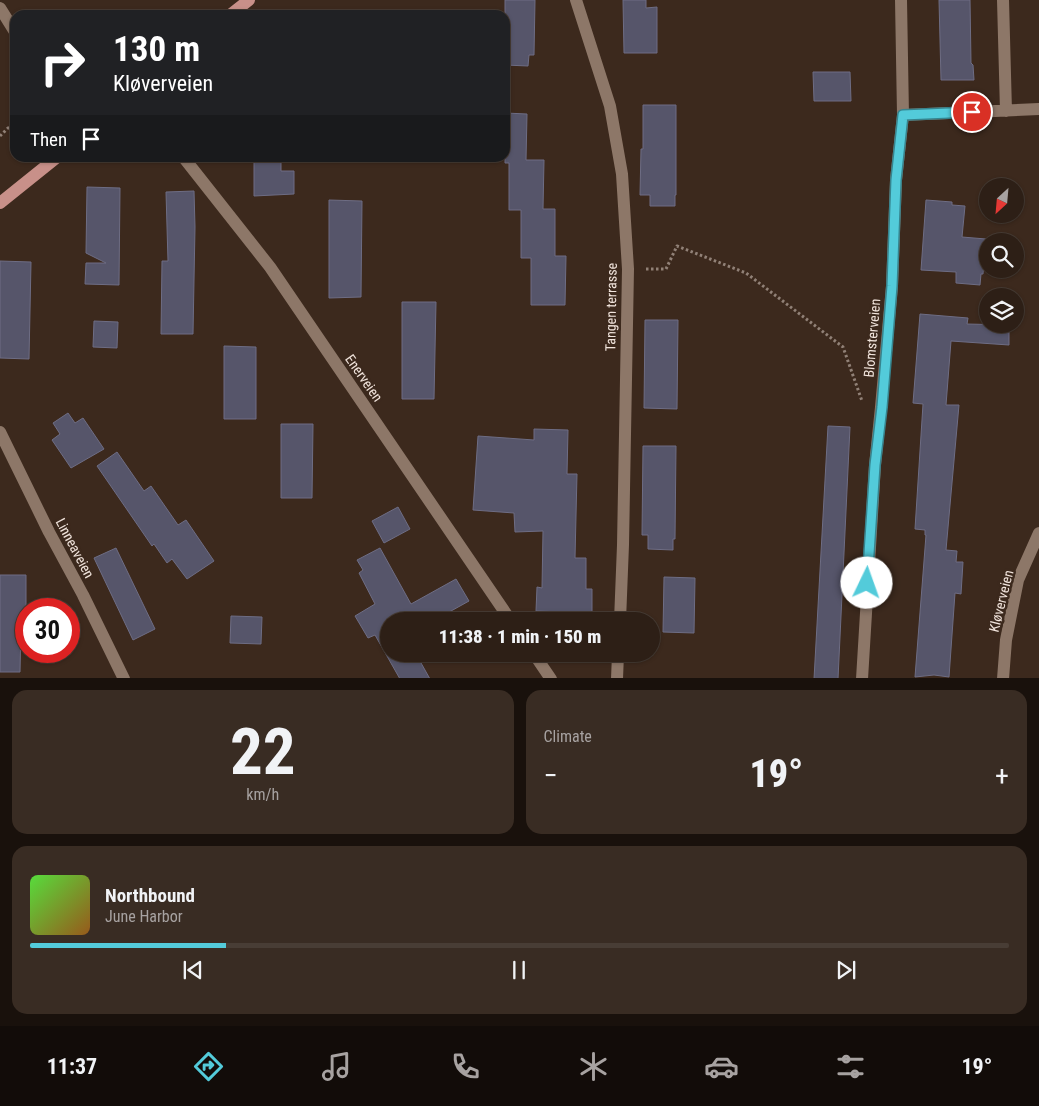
<!DOCTYPE html>
<meta charset="utf-8">
<style>
body{margin:0;font-family:"Roboto Condensed",sans-serif;background:#392c23;color:#f1f3f6;height:100vh;display:flex;flex-direction:column;font-size:19px;white-space:nowrap}
*{box-sizing:border-box;margin:0}
p{font-size:16px;color:#a7a2a1}
.icon{flex:none;width:28px;height:28px;fill:none;stroke:currentColor;stroke-width:2;stroke-linecap:round;stroke-linejoin:round}
.map{position:relative;height:678px;overflow:hidden}
.panel{display:flex;flex-direction:column;gap:12px;padding:12px;background:#19110c;flex:1}
.panel>*{flex:none}
.hud{position:absolute;left:10px;top:10px;width:500px;height:152px;border-radius:15px;box-shadow:0 1px 4px #0004,0 0 0 1px #483d35;background:#202124;color:#fff;overflow:hidden}
.needle{width:32px;rotate:206deg}
.controls{position:absolute;left:979px;top:178px;display:grid;gap:10px}
.controls a{display:grid;place-items:center;width:45px;height:45px;border-radius:50%;background:#2d1f16;box-shadow:0 1px 4px #0004,0 0 0 1px #483d35;font-size:25px}
.speed{position:absolute;left:15px;top:598px;display:flex;gap:10px;font-size:25px;font-weight:700;text-align:center}
.speed>*{display:grid;place-content:center;width:65px;height:65px;border-radius:50%;background:#2d1f16;box-shadow:0 1px 4px #0004,0 0 0 1px #483d35;line-height:1}
.speed .limit{border:8px solid #d22;background:#fff;color:#111}
.pin{position:absolute;display:grid;place-items:center;width:42px;height:42px;color:#fff;margin:-21px;border:2px solid #fff;border-radius:50%;box-shadow:0 1px 5px #0007}
.me{position:absolute;width:55px;margin:-28px;rotate:3deg;stroke-linejoin:round;filter:drop-shadow(0 0 4px #0008)}
.turn{display:flex;align-items:center;gap:18px;height:105px;padding:0 20px;font-size:22px}
.turn .icon{width:65px;height:65px;stroke-width:2.5}
.turn b{display:block;font-size:35px;line-height:42px}
.then{display:flex;align-items:center;height:48px;padding:0 20px;background:#0003;gap:10px;font-size:19px}
.big{font-size:38px;font-weight:800;line-height:1.1}
.panel .widget{flex:1;display:flex;flex-direction:column;justify-content:center;gap:8px;min-width:0;padding:0 18px;border-radius:15px;background:#392c23}
.panel .dial{align-items:center;gap:0}
.dial b{font-size:65px;line-height:1}
.song{display:flex;align-items:center;gap:15px}
.cover{width:60px;height:60px;border-radius:8px;background:linear-gradient(135deg,hsl(110 70% 55%),hsl(30 70% 35%))}
.played{height:5px;border-radius:2px;background:linear-gradient(90deg,#53cbda 20%,#483d35 20%)}
.keys{display:flex;justify-content:space-around;direction:ltr}
.heat{display:flex;justify-content:space-between;align-items:center;font-size:28px;direction:ltr}
.panel .tiles{flex:1;display:grid;gap:12px;grid-template-columns:1fr 1fr}
.widget:last-child{grid-column:span 2}
.trip{position:absolute;left:380px;top:612px;width:280px;height:50px;border-radius:25px;background:#2d1f16;box-shadow:0 1px 4px #0004,0 0 0 1px #483d35;font-weight:800;line-height:50px;text-align:center}
.tab-bar{display:flex;height:80px;justify-content:space-around;align-items:center;background:#120c09;color:#a7a2a1}
.tab-bar .icon{width:35px;height:35px}
.tab-bar .active{color:#53cbda}
.tab-bar b{font-size:22px;color:#f1f3f6}
.map>svg:first-child{display:block}
.building{fill:#56556a;stroke:#6e6d84}
.lines{fill:none;stroke-linecap:round;stroke-linejoin:round}
.path{stroke:#918177;stroke-width:3;stroke-dasharray:2.5 2.5;stroke-linecap:butt}
.minor{stroke:#8d7768;stroke-width:12}
.major{stroke:#c89089;stroke-width:12}
.route-casing{stroke:#36848e;stroke-width:12}
.route{stroke:#53cbda;stroke-width:9}
.labels{text-anchor:middle;dominant-baseline:central;stroke-width:5;stroke-linejoin:round;paint-order:stroke}
.street-label{font-size:14px;fill:#f1e4dc;stroke:#3c291d}
</style>
<div class="map">
<svg width="1039" height="679" viewBox="0 0 1039 679">
<rect width="100%" height="100%" fill="#3c291d"/>
<path class="building" d="M505,0H535L534,55H529L528,66L505,65Z
M623,0H646V8L657,7V53H624Z
M939,0H970L971,63L973,65L974,80H941Z
M813,72H850L851,101H814Z
M643,105H676V195H675V206H650V195H640L641,149H643Z
M505,113L527,114L526,160H544L543,209H555V256H566L565,305H531V258H521V210H509V163H505Z
M254,158H281V171H294V194L254,196Z
M87,187L120,188L119,285L85,284L86,263H106L86,253Z
M194,191L195,227L193,334H161L162,261H168L166,192Z
M329,200L362,201L361,297L329,298Z
M926,200L952,202V205L965,206L962,237L986,239L983,274H981L980,285L956,283V272L921,270Z
M0,261L31,262L29,359L0,358Z
M402,302H436L434,399H402Z
M920,314L968,318L967,324L1009,325V345L951,341L946,405H959L946,550L957,551L956,562H963L961,594L955,593L949,677L934,675L915,677L926,535H925V530L915,529L923,404L913,403Z
M645,320H678L677,409L644,408Z
M94,321L118,322L117,348L93,347Z
M224,346L256,347V419H224Z
M68,413L75,423L83,418L104,449L71,468L52,440L60,434L53,423Z
M281,424H313L312,498H281Z
M828,426L850,427L838,679H814Z
M534,429L568,430L567,474H577L575,558H586V589H592V613L536,611L537,587L542,588L543,531L515,532L514,513L473,510L478,436L534,440Z
M643,446H676L675,539H673V550L648,549V535H642Z
M117,452L144,491L151,486L178,525L186,520L214,561L187,579L172,559L167,563L154,544L152,546L97,466Z
M398,507L410,529L384,543L372,521Z
M116,548L155,629L133,640L94,558Z
M380,548L411,604L456,579L469,601L433,621H389V654H416L430,679H400L375,635L368,638L355,616L375,604L359,573L363,570L357,560Z
M0,575H26V624H21L20,672H0Z
M664,577L695,578L694,633L663,632Z
M231,616L262,617L261,644L230,643Z"/>
<g class="lines">
<path class="path" d="M0,136L8,128L15,126
M646,269H666L677,246L746,273L843,347L862,401"/>
<path class="minor" d="M576,0L610,106L622,174L628,269L623,545L620,621
M1003,0L1006,111
M0,8L15,32
M903,115L1039,109
M184,158L270,267L511,621
M0,432L49,532L83,595L124,679
M534,654L551,679
M617,679L618,654
M862,679L875,465L881,407L892,286L896,180L903,115L901,0
M1003,679L1006,640L1018,580L1039,533"/>
<path class="major" d="M230,15L249,0
M0,203L56,158"/>
</g>
<g class="lines">
<defs>
<path id="route" d="M867,583L875,465L882,407L892,286L896,180L903,115L972,112"/>
</defs>
<use href="#route" class="route-casing"/>
<use href="#route" class="route"/>
</g>
<g class="labels">
<g class="street-label">
<text transform="translate(611 307) rotate(-89)">Tangen terrasse</text>
<text transform="translate(872 338) rotate(-85)">Blomsterveien</text>
<text transform="translate(364 378) rotate(55)">Enerveien</text>
<text transform="translate(75 548) rotate(62)">Linneaveien</text>
<text transform="translate(1001 601) rotate(-76)">Kløverveien</text>
</g>
</g>
</svg>
<div class="controls">
<a><svg class="needle" viewBox="-14 -14 28 28"><path d="M0-13l5 13h-10z" fill="#e53935"/><path d="M0 13l5-13h-10z" fill="#a7a2a1"/></svg></a>
<a><svg class="icon" aria-label="search" viewBox="0 0 24 24"><circle cx="10" cy="10" r="6"/><path d="M15 15l6 6"/></svg></a>
<a><svg class="icon" aria-label="layers" viewBox="0 0 24 24"><path d="M12 4l9 5-9 5-9-5zM3 14l9 5 9-5"/></svg></a>
</div>
<div class="speed"><div class="limit">30</div></div>
<div class="pin" style="left:972px;top:112px;background:#d93025"><svg class="icon" aria-label="arrive" viewBox="0 0 24 24"><path d="M6 21V4h12l-3 4 3 4H6"/></svg></div>
<svg class="me" style="left:867px;top:583px" viewBox="-20 -20 40 40"><circle r="19" fill="#fff"/><path d="M0-13L10 11 0 6-10 11z" fill="#53cbda"/></svg>
<div class="trip">11:38 · 1 min · 150 m</div>
<div class="hud">
<div class="turn"><svg class="icon" aria-label="right" viewBox="0 0 24 24"><path d="M7 20v-9h11M14 6l5 5-5 5"/></svg><div><b>130 m</b>Kløverveien</div></div>
<div class="then">Then<svg class="icon" aria-label="arrive" viewBox="0 0 24 24"><path d="M6 21V4h12l-3 4 3 4H6"/></svg></div>
</div>
</div>
<section class="panel">
<div class="tiles">
<div class="widget dial"><b>22</b><p>km/h</p></div>
<div class="widget"><p>Climate</p>
<div class="heat"><a>−</a><b class="big">19°</b><a>+</a></div>
</div>
<div class="widget">
<div class="song"><i class="cover"></i><div><b>Northbound</b><p>June Harbor</p></div></div>
<div class="played"></div>
<div class="keys"><svg class="icon" aria-label="previous" viewBox="0 0 24 24"><path d="M18 5L8 12l10 7zM5 5v14"/></svg><svg class="icon" aria-label="pause" viewBox="0 0 24 24"><path d="M8 5v14M16 5v14"/></svg><svg class="icon" aria-label="next" viewBox="0 0 24 24"><path d="M6 5l10 7-10 7zM19 5v14"/></svg></div>
</div>
</div>
</section>
<nav class="tab-bar">
<b>11:37</b>
<svg class="icon active" aria-label="directions" viewBox="0 0 24 24"><path d="M12 3l9 9-9 9-9-9zM9 14v-3h6M13 9l2 2-2 2"/></svg>
<svg class="icon" aria-label="music" viewBox="0 0 24 24"><path d="M9 18V5l10-2v13"/><circle cx="6" cy="18" r="3"/><circle cx="16" cy="16" r="3"/></svg>
<svg class="icon" aria-label="phone" viewBox="0 0 24 24"><path d="M5 4h4l2 5-3 2q2 4 5 5l2-3 5 2v4C11 20 4 13 5 4z"/></svg>
<svg class="icon" aria-label="climate" viewBox="0 0 24 24"><path d="M12 3v18M4 7l16 10M4 17L20 7"/></svg>
<svg class="icon" aria-label="car" viewBox="0 0 24 24"><path d="M5 17H2v-5l4-1 3-4h7l3 4 3 1v5h-3M9 17h6M6 11h13"/><circle cx="7" cy="17" r="2"/><circle cx="17" cy="17" r="2"/></svg>
<svg class="icon" aria-label="filters" viewBox="0 0 24 24"><path d="M4 7h16M4 17h16"/><circle cx="9" cy="7" r="2"/><circle cx="15" cy="17" r="2"/></svg>
<b>19°</b>
</nav>
